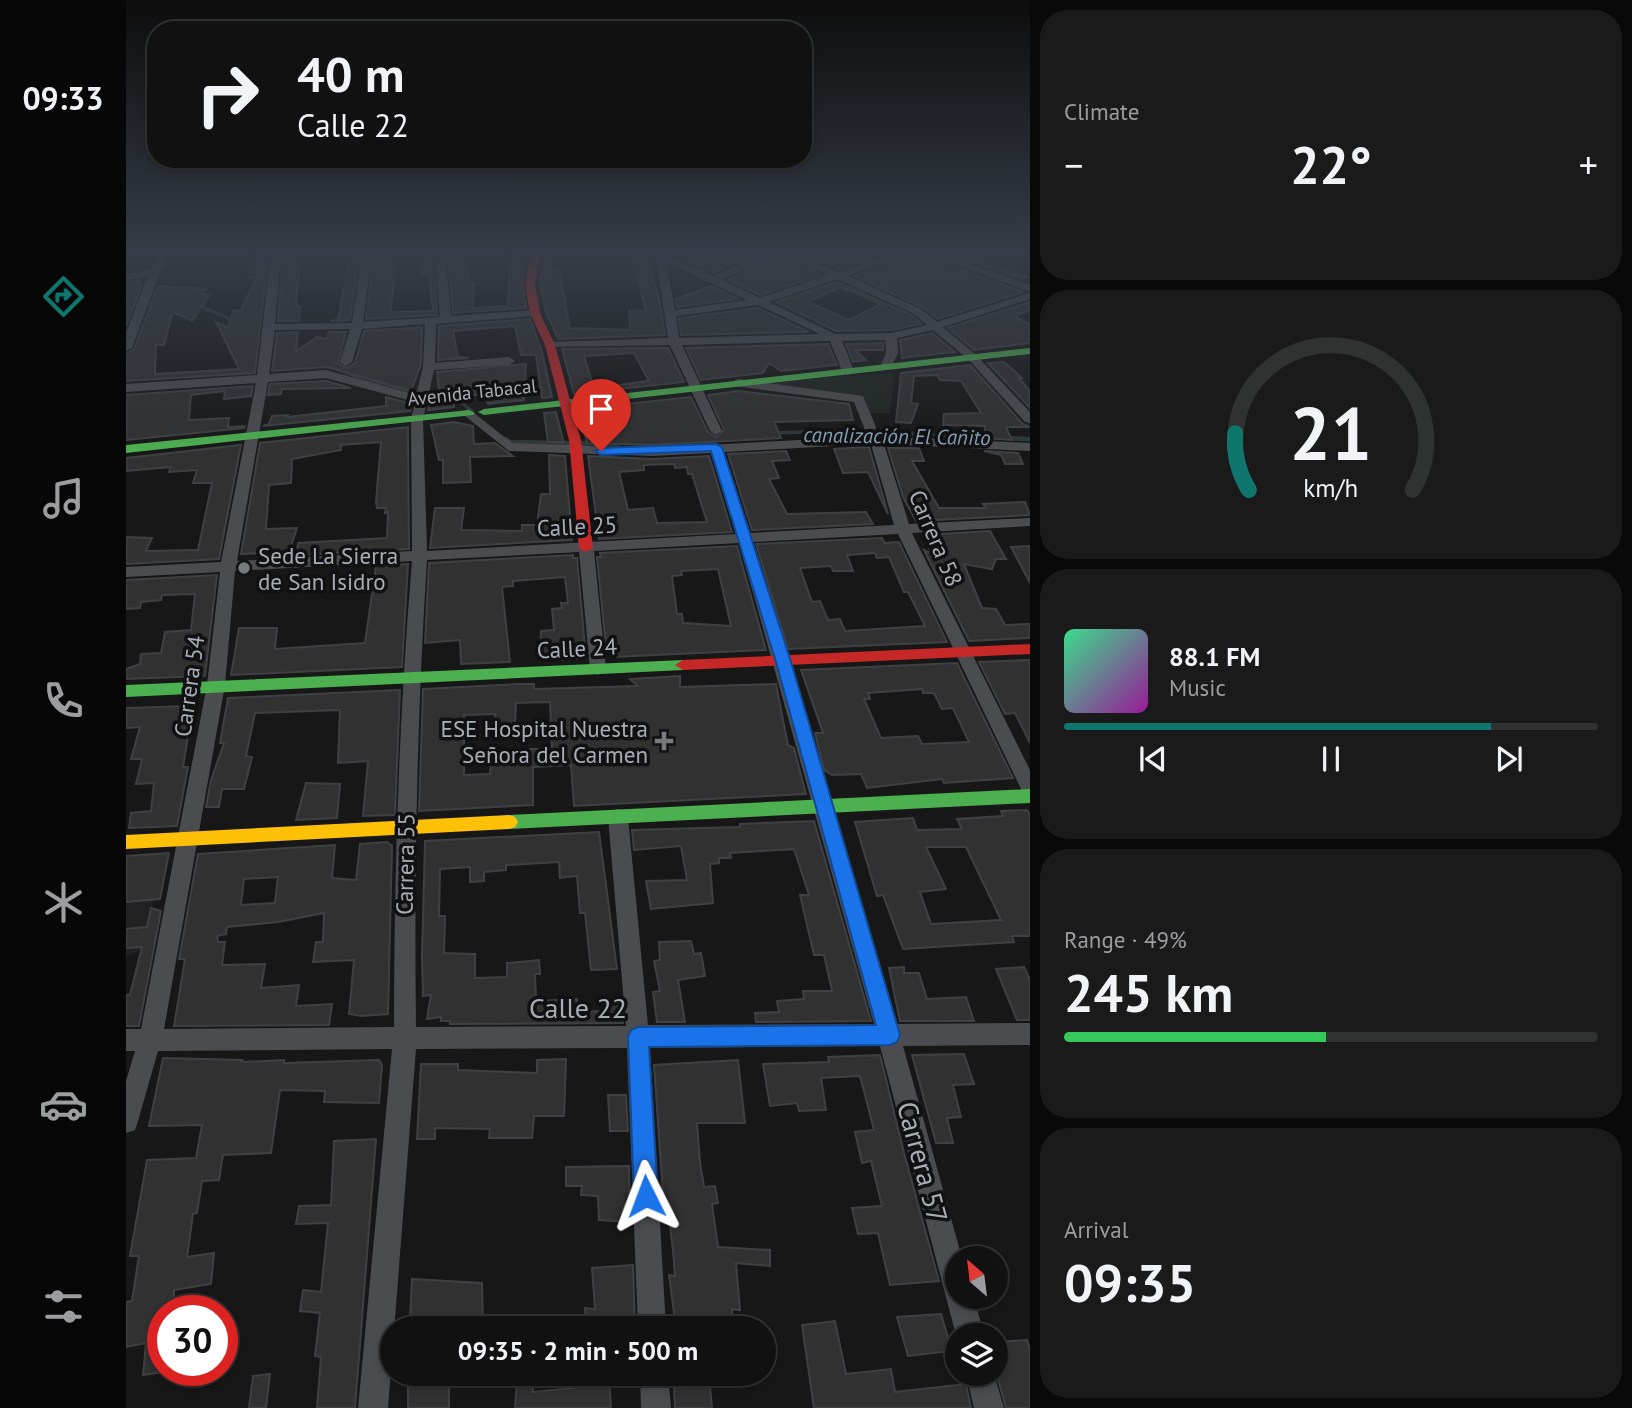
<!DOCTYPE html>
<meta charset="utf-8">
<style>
body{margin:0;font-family:"PT Sans",sans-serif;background:#1a1a1a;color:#f1f3f6;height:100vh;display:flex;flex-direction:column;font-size:26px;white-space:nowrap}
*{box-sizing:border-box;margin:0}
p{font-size:23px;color:#9c9d9f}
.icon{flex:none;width:38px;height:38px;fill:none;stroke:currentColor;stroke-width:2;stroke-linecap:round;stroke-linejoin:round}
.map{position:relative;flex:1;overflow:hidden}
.details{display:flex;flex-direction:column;gap:10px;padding:10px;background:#090909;width:602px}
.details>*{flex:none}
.hud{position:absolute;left:21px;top:21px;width:665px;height:147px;border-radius:28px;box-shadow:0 4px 10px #0003,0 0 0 2px #303131;background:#111;color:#f1f3f6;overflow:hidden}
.needle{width:46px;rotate:332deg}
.buttons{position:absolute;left:819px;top:1246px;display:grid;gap:14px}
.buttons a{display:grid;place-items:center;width:63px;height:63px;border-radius:50%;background:#111;box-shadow:0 4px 10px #0003,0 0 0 2px #303131;font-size:35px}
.speed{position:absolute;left:21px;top:1295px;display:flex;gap:14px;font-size:35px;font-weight:700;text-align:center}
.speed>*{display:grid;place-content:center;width:91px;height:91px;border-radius:50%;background:#111;box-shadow:0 4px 10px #0003,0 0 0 2px #303131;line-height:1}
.speed .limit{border:10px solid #d22;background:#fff;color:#111}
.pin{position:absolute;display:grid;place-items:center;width:60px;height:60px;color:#fff;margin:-72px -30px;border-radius:50% 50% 50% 0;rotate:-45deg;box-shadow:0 0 7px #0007}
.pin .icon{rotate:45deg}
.me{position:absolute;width:77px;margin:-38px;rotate:357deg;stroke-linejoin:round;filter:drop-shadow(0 0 5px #0008)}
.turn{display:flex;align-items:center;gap:24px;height:147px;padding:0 35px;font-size:32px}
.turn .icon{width:91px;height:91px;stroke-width:2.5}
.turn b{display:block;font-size:49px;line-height:60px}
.big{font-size:52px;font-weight:700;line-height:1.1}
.details .widget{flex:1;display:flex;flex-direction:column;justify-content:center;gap:10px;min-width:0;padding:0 24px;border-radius:28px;background:#1a1a1a}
.details .dial{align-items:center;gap:0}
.dial svg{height:182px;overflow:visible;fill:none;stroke:#303131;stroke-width:7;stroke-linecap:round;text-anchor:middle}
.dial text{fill:#f1f3f6;stroke:none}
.song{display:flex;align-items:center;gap:21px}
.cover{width:84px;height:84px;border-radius:10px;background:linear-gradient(135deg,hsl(150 70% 55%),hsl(300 70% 35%))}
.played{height:7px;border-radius:4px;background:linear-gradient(90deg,#0f766e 80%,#303131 80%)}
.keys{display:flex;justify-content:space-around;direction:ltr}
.heat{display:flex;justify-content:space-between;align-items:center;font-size:38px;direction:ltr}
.charge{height:10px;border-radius:5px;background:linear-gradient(90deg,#34c759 49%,#303131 0)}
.trip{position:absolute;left:254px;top:1316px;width:396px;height:70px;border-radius:35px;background:#111;box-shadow:0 4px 10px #0003,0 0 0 2px #303131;font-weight:700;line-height:70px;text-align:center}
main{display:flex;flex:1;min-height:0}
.tab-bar{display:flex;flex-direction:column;width:126px;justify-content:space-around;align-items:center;background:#070707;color:#9c9d9f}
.tab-bar .icon{width:49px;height:49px}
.tab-bar .on{color:#0f766e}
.tab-bar b{font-size:32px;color:#f1f3f6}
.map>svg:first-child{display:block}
.built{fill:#212122}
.green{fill:#1f2520}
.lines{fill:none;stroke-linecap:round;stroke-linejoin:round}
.stream-far1{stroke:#2e373b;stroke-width:3.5}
.stream{stroke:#2e373b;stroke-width:4.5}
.building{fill:#313132;stroke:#3f4043;stroke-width:2;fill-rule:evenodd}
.street{fill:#4b4c4f;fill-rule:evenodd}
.fast{fill:#4caf50;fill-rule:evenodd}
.slow{fill:#ffc107;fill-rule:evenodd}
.jam{fill:#c62828;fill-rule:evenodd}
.route{fill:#1a73e8;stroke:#114b97;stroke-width:2}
.poi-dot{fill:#76797e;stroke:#111113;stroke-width:2.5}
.labels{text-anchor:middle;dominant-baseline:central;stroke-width:7;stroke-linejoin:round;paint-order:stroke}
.far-street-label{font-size:19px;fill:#a9aeb6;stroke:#111113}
.far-water-label{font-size:21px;font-style:italic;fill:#839eaf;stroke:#111113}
.street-label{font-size:23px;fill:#a9aeb6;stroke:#111113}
.poi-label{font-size:23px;fill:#a9aeb6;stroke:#111113;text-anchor:start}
.near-street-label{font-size:28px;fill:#a9aeb6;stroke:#111113}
</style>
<main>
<nav class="tab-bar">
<b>09:33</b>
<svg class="icon on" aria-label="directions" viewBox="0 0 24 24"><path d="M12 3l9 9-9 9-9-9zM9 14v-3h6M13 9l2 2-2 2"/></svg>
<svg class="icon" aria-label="music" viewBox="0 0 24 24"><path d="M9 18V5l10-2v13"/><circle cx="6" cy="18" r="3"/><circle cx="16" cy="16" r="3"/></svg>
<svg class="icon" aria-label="phone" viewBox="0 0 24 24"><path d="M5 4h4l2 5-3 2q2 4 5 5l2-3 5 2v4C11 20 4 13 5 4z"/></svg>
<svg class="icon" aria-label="climate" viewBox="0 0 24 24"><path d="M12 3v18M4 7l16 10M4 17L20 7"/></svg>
<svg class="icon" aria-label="car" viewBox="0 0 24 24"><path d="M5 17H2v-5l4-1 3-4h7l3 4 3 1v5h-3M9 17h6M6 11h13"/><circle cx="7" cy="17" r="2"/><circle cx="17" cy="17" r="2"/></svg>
<svg class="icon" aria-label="filters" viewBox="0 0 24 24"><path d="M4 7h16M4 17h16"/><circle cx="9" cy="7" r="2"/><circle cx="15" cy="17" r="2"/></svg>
</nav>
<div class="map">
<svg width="904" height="1408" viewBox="0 0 904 1408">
<rect width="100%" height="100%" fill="#171717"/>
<path class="built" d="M28,900L14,950L0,957V901Z"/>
<path class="green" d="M769,373L764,413H743L735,397L626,382Z"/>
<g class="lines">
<path class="stream-far1" d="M69,304L109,321
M0,306L32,304
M213,369L238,381L336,403L346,411
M648,433L704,431L866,437
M879,438L904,439"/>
<path class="stream" d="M879,438L904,439
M380,439L384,442L492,444"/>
</g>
<path class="building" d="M291,253H306L311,315L240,319L248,255L270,254L265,312L307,311L303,274L296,275Z
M322,253H337L344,283H348L347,308L382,306L383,276L389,253H400L396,281L400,308L327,313Z
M420,253H435L427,270H433L444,328L504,330L503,310L520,311L505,253H518L533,298L539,335L432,339L420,312L414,284Z
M546,253H629L588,273Z
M653,253L695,275L634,295L602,280Z
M678,253H739L740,259L712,269Z
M824,253L840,255L901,277L895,279Z
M162,254H175L170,301L171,306H174L173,321H152L157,257Z
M233,254L224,320L204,321L212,320L224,255Z
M791,254L807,259L897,292L812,319L796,307L728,276Z
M128,257H142L129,373L0,381V354L8,349L32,286L80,289L76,294H84L66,321L47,312L38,345H30L29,374L113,369L90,322L102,328L107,311L115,310L130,278H122Z
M14,280L16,285L0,326V282Z
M711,282L786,315L795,324L765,330L710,331L650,302ZM714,287L725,291L755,304L723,320L682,302Z
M585,286L612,299L551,307L550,299Z
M904,302V310L889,316L904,325V343L848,350L822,328Z
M632,308L683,332L555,335L553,318Z
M404,319L416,352L426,397L416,398L410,355H395L389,326L327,331L332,357L343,358L312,360L313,326Z
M296,327L295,364L285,391L201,367L146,371L151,333L172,332L170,351L191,337L201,339L203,332H220L212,363L221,368L229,363L238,331Z
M806,333L829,352L776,358L774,340Z
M757,343V350H729L740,360L727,362L720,344Z
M702,344L711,365L655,371L643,363L637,373L575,380L560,348Z
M542,348L558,382L448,394L436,349ZM508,353L523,381L468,388L458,356Z
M878,362L896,378H893L904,391V408L862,363Z
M400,364L398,400L362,404L359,394L328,397V407L302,410L304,402L314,401L311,372Z
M844,365L897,424L904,427H880L886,440L859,438V426L817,425L818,414L855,413L835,381L814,380L811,375L788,376L785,403L792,404L785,423L770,422L775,373Z
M200,381L225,388L156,389L155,394L142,395L144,384Z
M127,386L125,396L98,399L99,391L65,395L63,420L103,418L102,427L119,426L118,428L0,440V395Z
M612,391L723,404L727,420L648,422L655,438L526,445L461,443L452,409L565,397L582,432L591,437L598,430L582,395Z
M260,397L286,404L284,411L137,426L143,424L146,416L162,415L161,417L260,406Z
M430,412L437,440L438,442H422L418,413Z
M328,422L347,426L348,444L369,443L387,456L344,457L345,482L317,483V460H313L305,425Z
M282,427L283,549L171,555L172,543L261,538L262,512L259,513L260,508H251L250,502L255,442L215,445V450L166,459L165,483L143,485L140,529L171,528L163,552L115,554L134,443Z
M115,445L93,559L0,564V537L26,538L20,551L72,550L86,483H67L71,470L43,472L45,467L0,471V458Z
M743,447L762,514L742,472L717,473L708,449Z
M762,448H793L798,461H786L813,508H860L857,504L899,502L904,515L790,521L777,497Z
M660,451L664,460L646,461L653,478L643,479L661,514L740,512L747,524L626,530L602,454Z
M858,451L892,453L897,464H879L875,455Z
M423,455L439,456L446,540L304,548L309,508H338L335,530L396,531V525H411L415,494H424Z
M462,456L526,459L583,456L606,532L473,539ZM548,464L549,468L561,467L562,474H566L581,522L531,523L527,508L502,510L493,472L518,470V465Z
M864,531L880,559H870L866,569L838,564L856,608L870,609L879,625L904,624V638L843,641L798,550L806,554L797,535Z
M756,538L759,543L773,542L821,642L662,649L630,544ZM749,553L751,558L763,557L778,592H782L799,626L719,631L714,619L702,620L694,601L686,602L674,568L705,566L707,571H727L721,555Z
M611,546L640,650L487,657L485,647H480L471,557H475L474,553ZM592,569L605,626L557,623L556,614H551L546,576L556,575L555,571Z
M904,546V583L885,547Z
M447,555V558H451L460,658L436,660L434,654L414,656L415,631L428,630L426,609L436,608L435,603H442L439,577L387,581V586L376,587L384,662L335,664L334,640L299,643L303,563Z
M282,564L276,667L105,675L113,628H151L149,649L239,643L250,566Z
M91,575L79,676L0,679V669L14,664L15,654L35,653L39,632L65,630L69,594L36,595L35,600L15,602L14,608L0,609V580Z
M904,660V743L889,713L879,714L853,662Z
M831,663L887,778L818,783L816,779L741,788L735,774L706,775L698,770L689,733H697L675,670ZM796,689L797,693H808L816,709L827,708L843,742L796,744L792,736L755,738L738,699H744L742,693Z
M554,676V687L650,684L662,745L668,748L680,794L448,806L445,765L407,767V805L293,811L297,689L393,684H408V689L512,686L504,679ZM424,702L426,749H404V756L371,757L365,760L364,774L338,775V715L369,714V726L389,725L390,703Z
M274,690L269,815L237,816L242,761L212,763L214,710L129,713L120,756L126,757L118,789H96L93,807H80L85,780L98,743H94L102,698Z
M64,706L62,712H66L57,767H62L51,826L3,828L5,813L25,811L28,783L10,784L16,759H5L14,727L0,728V708Z
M180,783L214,784L211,818L170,820Z
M875,811L901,810L904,815V936H886L888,942L777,949L757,895L751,896L729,822L787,818L791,830L836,829L831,819L877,816ZM800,847H840L875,920L805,924L794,892L820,889Z
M688,821L745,1021L630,1022L629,1013L653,1012L651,1001L678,999L677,991H706L698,955H688L674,895H683L668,849L604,853L605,858H593V863L584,864L587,903L525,909L520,881L561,880L555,846L508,850L506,830L614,827V824Z
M473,832L491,969L465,970L459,913H454L451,876L434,878L433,862L380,865V870L358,872V881L344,882V867L314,869L313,916H319L318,953L349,954V978L381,977V963L413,960L414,974H409L410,1001L451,999L452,1012L481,1011V1001H495L497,1023L324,1024V1021H315V1017L301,1019L305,995L297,996L296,956L299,841Z
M261,842L266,846L262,1014L236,1016L223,1014L228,960L187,962L190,942H197L198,913L152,922L101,927L100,934L91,936L92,942H99L96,965L139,964L135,988L173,985L170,1006L206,1004L203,1025L48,1026L59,959H53L72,854L209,845L206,878L230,880L234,844ZM152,877L149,903L115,905L118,879Z
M43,853L34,899L0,902V856Z
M25,908L35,911L13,1026H0V995H4L16,947L0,948V929L21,927Z
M565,941L568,954L575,953L579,976L552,980L559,1022H531L527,992L534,991L528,961L534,960L533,942Z
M778,967V973H793L801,999L840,997L848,1021H774L763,968Z
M898,967L904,980V1020H891L870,969Z
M838,1054L848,1084L827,1085L835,1117L821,1118L827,1143H810L786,1055Z
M754,1055L778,1153L813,1281L764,1285L752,1233L732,1234L726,1208L756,1206L745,1161L736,1163L729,1132L748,1130L734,1076L695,1078L700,1110L673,1111L671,1103L644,1106L637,1064L703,1062L702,1057Z
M37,1058L116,1060L115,1062L158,1060V1063L253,1060L256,1065L253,1103L198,1102L199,1091L154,1090L145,1153L97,1155L93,1180L76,1181L71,1213L67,1214L61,1257L88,1253L85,1284L48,1290V1311H37V1372L17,1375L20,1343L0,1347V1302L6,1301L13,1256H4L21,1160L70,1158L76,1125L23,1126Z
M440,1059L438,1116H408L406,1138H363L364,1129L309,1128V1139H291L295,1064H332V1070L411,1073V1060Z
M612,1060L619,1123H571L574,1162L578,1187L589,1186L592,1203L586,1204L592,1247L644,1250V1266L610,1263L614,1310L606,1309L607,1328H550L543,1275L549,1276L547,1251L542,1208H538L528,1065Z
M482,1095H500L502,1131H484Z
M250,1139L229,1408H191L195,1357L189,1356L194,1313L174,1311L177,1290L195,1292L202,1223L170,1224L173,1206L205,1205L208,1141Z
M503,1166L504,1222L473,1220L472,1196L455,1195L456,1186H440V1167Z
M507,1265L509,1328H460L459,1308L469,1309L466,1268Z
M286,1279L356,1283L357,1328L284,1321Z
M815,1314L826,1351L782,1356L771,1317Z
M709,1321L720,1374L765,1369L769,1392L840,1384L845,1408H688L676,1325Z
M901,1340L904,1350V1408H880L870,1372V1342Z
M144,1374L140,1408H123L127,1376Z
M286,1374H323V1408H282V1377H286Z
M449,1374H483L485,1408H389L391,1382L407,1380V1392L448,1388Z
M584,1386L586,1408H549L548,1388Z"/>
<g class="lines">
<path class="street" d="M31,253H41L6,348L0,351V333L22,276L0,280V274L25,270Z
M145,253H155L149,324L226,323L236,253H246L237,322L314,317L309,253H319L325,316L409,310L415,313L409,316L310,324L309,363L383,357L389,361L383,365L308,370L297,419L301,551L610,534L585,453L526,456L383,451L339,416V410L343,409L386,443L526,448L750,436L904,443V451L758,444L783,524L904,518V526L786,533L904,770V796L897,794L895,789L772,534L627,542L771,1024L904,1023V1045L777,1046L836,1258H831V1297H848L858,1335H831V1338L830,1335L754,1046L524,1048L540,1328H512L501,1048L290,1049L262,1408H232L266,1049L32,1051L12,1121L9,1130L0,1133V1081L9,1051H0V1029H15L81,685L94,572L0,577V567L95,562L130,383L0,392V384L131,375ZM299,324L297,367L290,395L200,370L143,374L149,330L224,329L214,362L220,366L226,362L236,329ZM200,378L289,402L285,419L286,551L111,561L142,382ZM745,444L768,525L624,533L598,452ZM613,543L748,1024L522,1025L502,817L499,811L492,809L485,811L482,817L500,1026L290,1027C288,871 291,716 301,560L453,552L464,669L472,675L480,669L468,551ZM286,561C273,716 268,871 268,1027L38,1029L99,685L109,571Z
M525,253H539L587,276L636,253H650L595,280L634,298L702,275L657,253H671L712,272L767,253H783L721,276L795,309L811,322L904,293V299L817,327L850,355L904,412V423L899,422L842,359L807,330L771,338L772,353L765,368L761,369L755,365L760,353L759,340L716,341L728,371L722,375L716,371L704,341L556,345L596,431L590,435L584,431L544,345L420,347L418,345L424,342L542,338L530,257ZM540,262L621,300L549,310ZM711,279L787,313L801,325L765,333L709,334L643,302ZM632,305L694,334L553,338L550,316Z
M799,253H815L904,285V292Z
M613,379L737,396L750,427L749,430H739L728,402L609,386V380Z
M514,1374H542L545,1408H515Z
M840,1374H868L878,1408H848Z"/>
<path class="fast" d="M904,348V354L358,415L352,412L358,409Z
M343,410L349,413L347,415L0,453V445Z
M557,660L565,665L557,670L0,697V685Z
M904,789V803L383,829L377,827L374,822L377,817L383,815Z"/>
<path class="slow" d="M383,815L389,817L392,822L389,827L383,829L0,849V835Z"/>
<path class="jam" d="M405,253H414L409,284L414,313L429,345L455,440L467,548L460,552L453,548L443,440L419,345L404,313L399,284Z
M904,644V654L557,670L549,665L557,660Z"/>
</g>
<linearGradient id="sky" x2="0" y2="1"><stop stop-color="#0d0d0d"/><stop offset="0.56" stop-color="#363c47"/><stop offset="1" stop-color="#363c47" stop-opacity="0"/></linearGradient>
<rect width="904" height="451" fill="url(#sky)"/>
<path class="route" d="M590,444L596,447L665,662L774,1035L771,1042L764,1045L523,1047L532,1196L528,1204L520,1207L512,1204L508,1196L502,1037L505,1030L512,1027L750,1025L650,662L585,451L475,455L469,451L475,448Z"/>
<g class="poi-dot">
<circle cx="118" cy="568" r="7"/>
<path d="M534.5 730.5h7v7h7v7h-7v7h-7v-7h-7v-7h7z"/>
</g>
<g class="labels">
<g class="far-street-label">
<text transform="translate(346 392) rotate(-6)">Avenida Tabacal</text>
</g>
<g class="far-water-label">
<text transform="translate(771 436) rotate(1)">canalización El Cañito</text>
</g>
<g class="street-label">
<text transform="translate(451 526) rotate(-3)">Calle 25</text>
<text transform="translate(810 538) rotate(67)">Carrera 58</text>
<text transform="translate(451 648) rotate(-3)">Calle 24</text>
<text transform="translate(63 686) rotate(-82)">Carrera 54</text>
<text transform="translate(279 864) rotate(-89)">Carrera 55</text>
</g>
<g class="poi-label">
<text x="132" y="555">Sede La Sierra<tspan x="132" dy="26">de San Isidro</tspan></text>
<text x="522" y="728" text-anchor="end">ESE Hospital Nuestra<tspan x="522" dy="26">Señora del Carmen</tspan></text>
</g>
<g class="near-street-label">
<text x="452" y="1007">Calle 22</text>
<text transform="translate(797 1162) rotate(75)">Carrera 57</text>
</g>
</g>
</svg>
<div class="buttons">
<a><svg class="needle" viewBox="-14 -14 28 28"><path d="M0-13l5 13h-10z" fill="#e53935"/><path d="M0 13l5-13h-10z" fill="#9c9d9f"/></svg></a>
<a><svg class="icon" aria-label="layers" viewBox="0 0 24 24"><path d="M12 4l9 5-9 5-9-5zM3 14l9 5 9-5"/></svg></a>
</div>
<div class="speed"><div class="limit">30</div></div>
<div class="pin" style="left:475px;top:451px;background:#d93025"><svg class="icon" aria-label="arrive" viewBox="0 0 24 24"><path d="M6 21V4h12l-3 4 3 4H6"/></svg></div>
<svg class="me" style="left:520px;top:1196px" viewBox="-20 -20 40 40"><path d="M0-17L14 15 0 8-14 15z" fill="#1a73e8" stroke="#fff" stroke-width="4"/></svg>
<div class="trip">09:35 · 2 min · 500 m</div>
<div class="hud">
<div class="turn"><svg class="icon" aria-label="right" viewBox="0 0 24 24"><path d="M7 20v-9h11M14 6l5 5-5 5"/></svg><div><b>40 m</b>Calle 22</div></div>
</div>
</div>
<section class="details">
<div class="widget"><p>Climate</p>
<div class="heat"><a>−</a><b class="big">22°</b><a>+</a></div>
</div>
<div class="widget dial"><svg viewBox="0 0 100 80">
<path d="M14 69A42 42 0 1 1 86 69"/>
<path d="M14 69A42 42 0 0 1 8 44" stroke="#0f766e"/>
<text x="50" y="56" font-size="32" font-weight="700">21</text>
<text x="50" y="72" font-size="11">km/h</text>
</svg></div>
<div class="widget">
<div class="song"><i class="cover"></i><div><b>88.1 FM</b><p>Music</p></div></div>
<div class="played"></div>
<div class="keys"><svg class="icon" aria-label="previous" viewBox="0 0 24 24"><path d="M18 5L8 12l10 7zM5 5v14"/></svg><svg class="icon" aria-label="pause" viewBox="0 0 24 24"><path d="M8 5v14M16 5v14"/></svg><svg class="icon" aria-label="next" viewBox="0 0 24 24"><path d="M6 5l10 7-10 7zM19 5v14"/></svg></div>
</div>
<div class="widget"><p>Range · 49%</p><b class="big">245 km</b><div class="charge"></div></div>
<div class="widget"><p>Arrival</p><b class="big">09:35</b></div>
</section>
</main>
